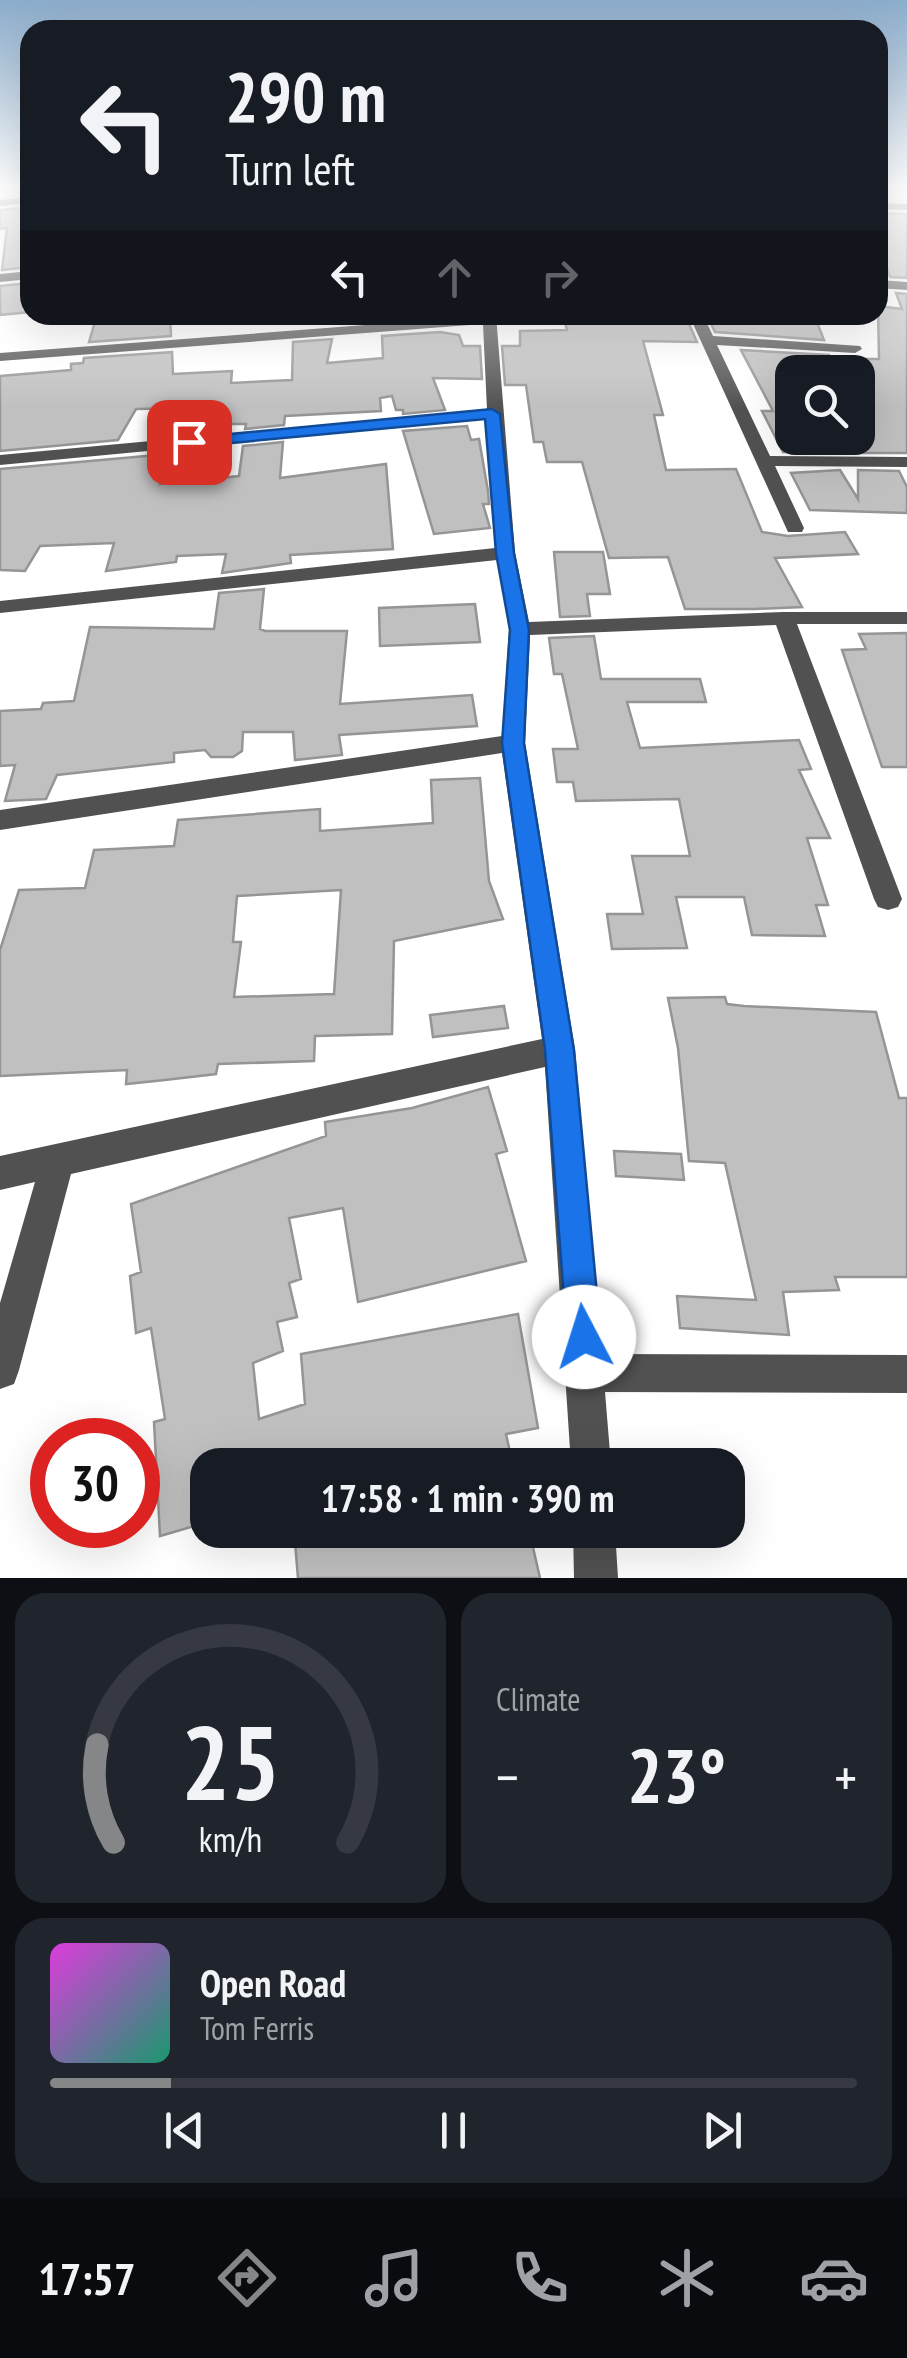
<!DOCTYPE html>
<meta charset="utf-8">
<style>
body{margin:0;font-family:"PT Sans Narrow",sans-serif;background:#20242c;color:#f1f3f6;height:100vh;display:flex;flex-direction:column;font-size:38px;white-space:nowrap}
*{box-sizing:border-box;margin:0}
p{font-size:32px;color:#9ea1a6}
.icon{flex:none;width:55px;height:55px;fill:none;stroke:currentColor;stroke-width:2;stroke-linecap:round;stroke-linejoin:round}
.map{position:relative;height:1578px;overflow:hidden}
.panel{display:flex;flex-direction:column;gap:15px;padding:15px;background:#0d0f14;flex:1}
.panel>*{flex:none}
.hud{position:absolute;left:20px;top:20px;width:868px;height:305px;border-radius:30px;box-shadow:0 10px 40px #0002;background:#171b24;color:#f1f3f6;overflow:hidden}
.buttons{position:absolute;left:775px;top:355px;display:grid;gap:20px}
.buttons a{display:grid;place-items:center;width:100px;height:100px;border-radius:20px;background:#171b24;box-shadow:0 10px 40px #0002;font-size:50px}
.speed{position:absolute;left:30px;top:1418px;display:flex;gap:20px;font-size:50px;font-weight:700;text-align:center}
.speed>*{display:grid;place-content:center;width:130px;height:130px;border-radius:50%;background:#171b24;box-shadow:0 10px 40px #0002;line-height:1}
.speed .limit{border:15px solid #d22;background:#fff;color:#111}
.pin{position:absolute;display:grid;place-items:center;width:85px;height:85px;color:#fff;margin:-42px;border-radius:20px;box-shadow:0 5px 15px #0006}
.me{position:absolute;width:110px;margin:-55px;rotate:355deg;stroke-linejoin:round;filter:drop-shadow(0 0 8px #0008)}
.turn{display:flex;align-items:center;gap:35px;height:210px;padding:0 40px;font-size:45px}
.turn .icon{width:130px;height:130px;stroke-width:2.5}
.turn b{display:block;font-size:70px;line-height:85px}
.lanes{display:flex;align-items:center;height:95px;padding:0 40px;background:#0003;justify-content:center;gap:50px;direction:ltr}
.lanes .off{opacity:.35}
.big{font-size:75px;font-weight:700;line-height:1.1}
.panel .tile{flex:1;display:flex;flex-direction:column;justify-content:center;gap:15px;min-width:0;padding:0 35px;border-radius:30px;background:#20242c}
.panel .dial{align-items:center;gap:0}
.dial svg{height:260px;overflow:visible;fill:none;stroke:#363941;stroke-width:7;stroke-linecap:round;text-anchor:middle}
.dial text{fill:#f1f3f6;stroke:none}
.song{display:flex;align-items:center;gap:30px}
.cover{width:120px;height:120px;border-radius:15px;background:linear-gradient(135deg,hsl(300 70% 55%),hsl(160 70% 35%))}
.played{height:10px;border-radius:5px;background:linear-gradient(90deg,#858687 15%,#363941 15%)}
.keys{display:flex;justify-content:space-around;direction:ltr}
.heat{display:flex;justify-content:space-between;align-items:center;font-size:55px;direction:ltr}
.panel .tiles{flex:1;display:grid;gap:15px;grid-template-columns:1fr 1fr}
.tile:last-child{grid-column:span 2}
.trip{position:absolute;left:190px;top:1448px;width:555px;height:100px;border-radius:30px;background:#171b24;box-shadow:0 10px 40px #0002;font-weight:700;line-height:100px;text-align:center}
.tabs{display:flex;height:160px;justify-content:space-around;align-items:center;background:#090b0e;color:#9ea1a6}
.tabs .icon{width:70px;height:70px}
.tabs .current{color:#858687}
.tabs b{font-size:45px;color:#f1f3f6}
.map>svg:first-child{display:block}
.building{fill:#c0c0c0;stroke:#959595;stroke-width:2.5;fill-rule:evenodd}
.lines{fill:none;stroke-linecap:round;stroke-linejoin:round}
.minor{fill:#515151;fill-rule:evenodd}
.route{fill:#1a73e8;stroke:#114b97;stroke-width:2.5}
</style>
<div class="map">
<svg width="907" height="1578" viewBox="0 0 907 1578">
<rect width="100%" height="100%" fill="#fff"/>
<path class="building" d="M30,207V267L2,270L7,228L0,229V210Z
M878,213L907,214V278L890,277L878,242Z
M30,283V312L0,315V286Z
M896,293L907,294V453H858V359H879L878,306L902,309Z
M97,315H170L171,336L89,342Z
M563,315H685L697,342L643,341L663,415H654L666,470L736,469L762,532L788,536L845,532L858,554L775,558L802,607L755,609H685L668,557L609,558L582,462H547L543,442H534L526,385H505L502,346H520V331L567,330Z
M707,315H789L790,319L816,320L824,340L715,332Z
M440,332L459,335L463,346H480L482,379L433,378L445,410L403,414V410H396L392,396L380,398L381,411L285,416L284,425L245,429L246,424H184L190,408L136,409L118,440L0,451V376L71,370V364L83,363L84,358L172,352L173,374L232,371L231,383L292,380L293,342L332,339L327,363L383,358L382,336Z
M741,350L829,355L835,369H792V438H821L830,453L783,452L762,411H773Z
M467,426L471,440L479,439L488,491L489,504H483L490,528L434,534L403,431Z
M283,442L280,478L386,464L393,549L290,555L291,563L222,573L226,554L177,556L176,562L106,571L114,543L40,546L25,571L0,570V469L169,454L160,484L239,476L243,446Z
M840,470L858,499V470L899,471L907,487V513L810,510L791,473Z
M554,552H603L610,594H587L590,616L560,617Z
M264,589L260,629L265,631H347L340,704L472,695L477,726L339,735L342,755L295,760L293,732H243L242,751L233,757H211L205,750L174,753V762L57,775L46,799L5,801L15,765L0,766V711L41,709L43,703L74,701L90,627L214,629L219,593Z
M475,604L480,642L380,646L379,608Z
M907,633V767H882L842,650L866,649L859,634Z
M594,636L601,679H700L706,702H627L640,748L799,740L811,769L799,770L830,838H807L828,905H816L825,936L752,935L744,897H676L687,948L612,949L607,914H643L632,856H690L679,799L576,801L573,782H557L553,749H578L562,674H554L549,638Z
M480,778L489,881L503,919L394,941L392,1034L315,1036L314,1061L218,1064L216,1074L165,1080L126,1084L127,1070L0,1076V950L19,890L85,888L94,850L174,846L178,820L320,809V831L433,823L431,780ZM341,890L334,994L234,997L241,942H233L237,896Z
M725,997L727,1004L744,1006L876,1012L899,1098H907V1277H835L839,1290L783,1292L789,1335L680,1328L677,1296L756,1300L725,1163L689,1161L678,1048L668,998Z
M504,1006L508,1028L433,1037L430,1015Z
M488,1087L507,1151L496,1154L526,1261L358,1302L343,1208L289,1218L301,1279L289,1283L297,1317L277,1322L283,1351L253,1363L259,1419L305,1404L301,1354L518,1314L538,1428L506,1434L513,1465H388L387,1460L363,1465H208V1522L160,1536L154,1422L165,1419L151,1328L136,1333L130,1276L141,1272L131,1204L326,1136L325,1122L412,1108Z
M614,1151L681,1154L684,1180L616,1176Z
M294,1530H529L540,1578H298Z"/>
<g class="lines">
<path class="minor" d="M30,197V203L0,206V200Z
M878,203L907,204V210L878,209Z
M30,271V279L0,282V274Z
M878,280L907,282V290L878,288Z
M496,315L515,553L529,622L784,612H907V624H797L902,899L898,907L888,910L878,907L874,899L776,625L530,635L525,743L575,1050L602,1354L907,1355V1393L605,1392L611,1465H571L545,1067L71,1174L19,1370L14,1384L0,1389V1303L35,1182L0,1190V1156L542,1039L502,753L0,830V810L502,736L509,629L497,560L0,613V601L495,548L488,419L0,465V455L487,410L483,324L0,361V353Z
M689,315H703L713,336L860,346L862,349L855,353L717,345L770,456L907,457V467L775,466L804,528L802,532H788Z
M573,1530H615L618,1578H574Z"/>
</g>
<linearGradient id="sky" x2="0" y2="1"><stop stop-color="#8baccb"/><stop offset="0.46" stop-color="#fff"/><stop offset="1" stop-color="#fff" stop-opacity="0"/></linearGradient>
<rect width="907" height="409" fill="url(#sky)"/>
<path class="route" d="M492,409L500,414L514,553L529,630L524,743L574,1050L601,1337L596,1349L584,1354L572,1349L567,1337L545,1050L502,743L510,630L496,553L485,419L189,447L182,442L189,438Z"/>
</svg>
<div class="buttons">
<a><svg class="icon" aria-label="search" viewBox="0 0 24 24"><circle cx="10" cy="10" r="6"/><path d="M15 15l6 6"/></svg></a>
</div>
<div class="speed"><div class="limit">30</div></div>
<div class="pin" style="left:189px;top:442px;background:#d93025"><svg class="icon" aria-label="arrive" viewBox="0 0 24 24"><path d="M6 21V4h12l-3 4 3 4H6"/></svg></div>
<svg class="me" style="left:584px;top:1337px" viewBox="-20 -20 40 40"><circle r="19" fill="#fff"/><path d="M0-13L10 11 0 6-10 11z" fill="#1a73e8"/></svg>
<div class="trip">17:58 · 1 min · 390 m</div>
<div class="hud">
<div class="turn"><svg class="icon" aria-label="left" viewBox="0 0 24 24"><path d="M17 20v-9H6M10 6l-5 5 5 5"/></svg><div><b>290 m</b>Turn left</div></div>
<div class="lanes"><svg class="icon" aria-label="left" viewBox="0 0 24 24"><path d="M17 20v-9H6M10 6l-5 5 5 5"/></svg><svg class="icon off" aria-label="ahead" viewBox="0 0 24 24"><path d="M12 20V5M6 11l6-6 6 6"/></svg><svg class="icon off" aria-label="right" viewBox="0 0 24 24"><path d="M7 20v-9h11M14 6l5 5-5 5"/></svg></div>
</div>
</div>
<section class="panel">
<div class="tiles">
<div class="tile dial"><svg viewBox="0 0 100 80">
<path d="M14 69A42 42 0 1 1 86 69"/>
<path d="M14 69A42 42 0 0 1 9 39" stroke="#858687"/>
<text x="50" y="56" font-size="32" font-weight="700">25</text>
<text x="50" y="72" font-size="11">km/h</text>
</svg></div>
<div class="tile"><p>Climate</p>
<div class="heat"><a>−</a><b class="big">23°</b><a>+</a></div>
</div>
<div class="tile">
<div class="song"><i class="cover"></i><div><b>Open Road</b><p>Tom Ferris</p></div></div>
<div class="played"></div>
<div class="keys"><svg class="icon" aria-label="previous" viewBox="0 0 24 24"><path d="M18 5L8 12l10 7zM5 5v14"/></svg><svg class="icon" aria-label="pause" viewBox="0 0 24 24"><path d="M8 5v14M16 5v14"/></svg><svg class="icon" aria-label="next" viewBox="0 0 24 24"><path d="M6 5l10 7-10 7zM19 5v14"/></svg></div>
</div>
</div>
</section>
<nav class="tabs">
<b>17:57</b>
<svg class="icon current" aria-label="directions" viewBox="0 0 24 24"><path d="M12 3l9 9-9 9-9-9zM9 14v-3h6M13 9l2 2-2 2"/></svg>
<svg class="icon" aria-label="music" viewBox="0 0 24 24"><path d="M9 18V5l10-2v13"/><circle cx="6" cy="18" r="3"/><circle cx="16" cy="16" r="3"/></svg>
<svg class="icon" aria-label="phone" viewBox="0 0 24 24"><path d="M5 4h4l2 5-3 2q2 4 5 5l2-3 5 2v4C11 20 4 13 5 4z"/></svg>
<svg class="icon" aria-label="climate" viewBox="0 0 24 24"><path d="M12 3v18M4 7l16 10M4 17L20 7"/></svg>
<svg class="icon" aria-label="car" viewBox="0 0 24 24"><path d="M5 17H2v-5l4-1 3-4h7l3 4 3 1v5h-3M9 17h6M6 11h13"/><circle cx="7" cy="17" r="2"/><circle cx="17" cy="17" r="2"/></svg>
</nav>
